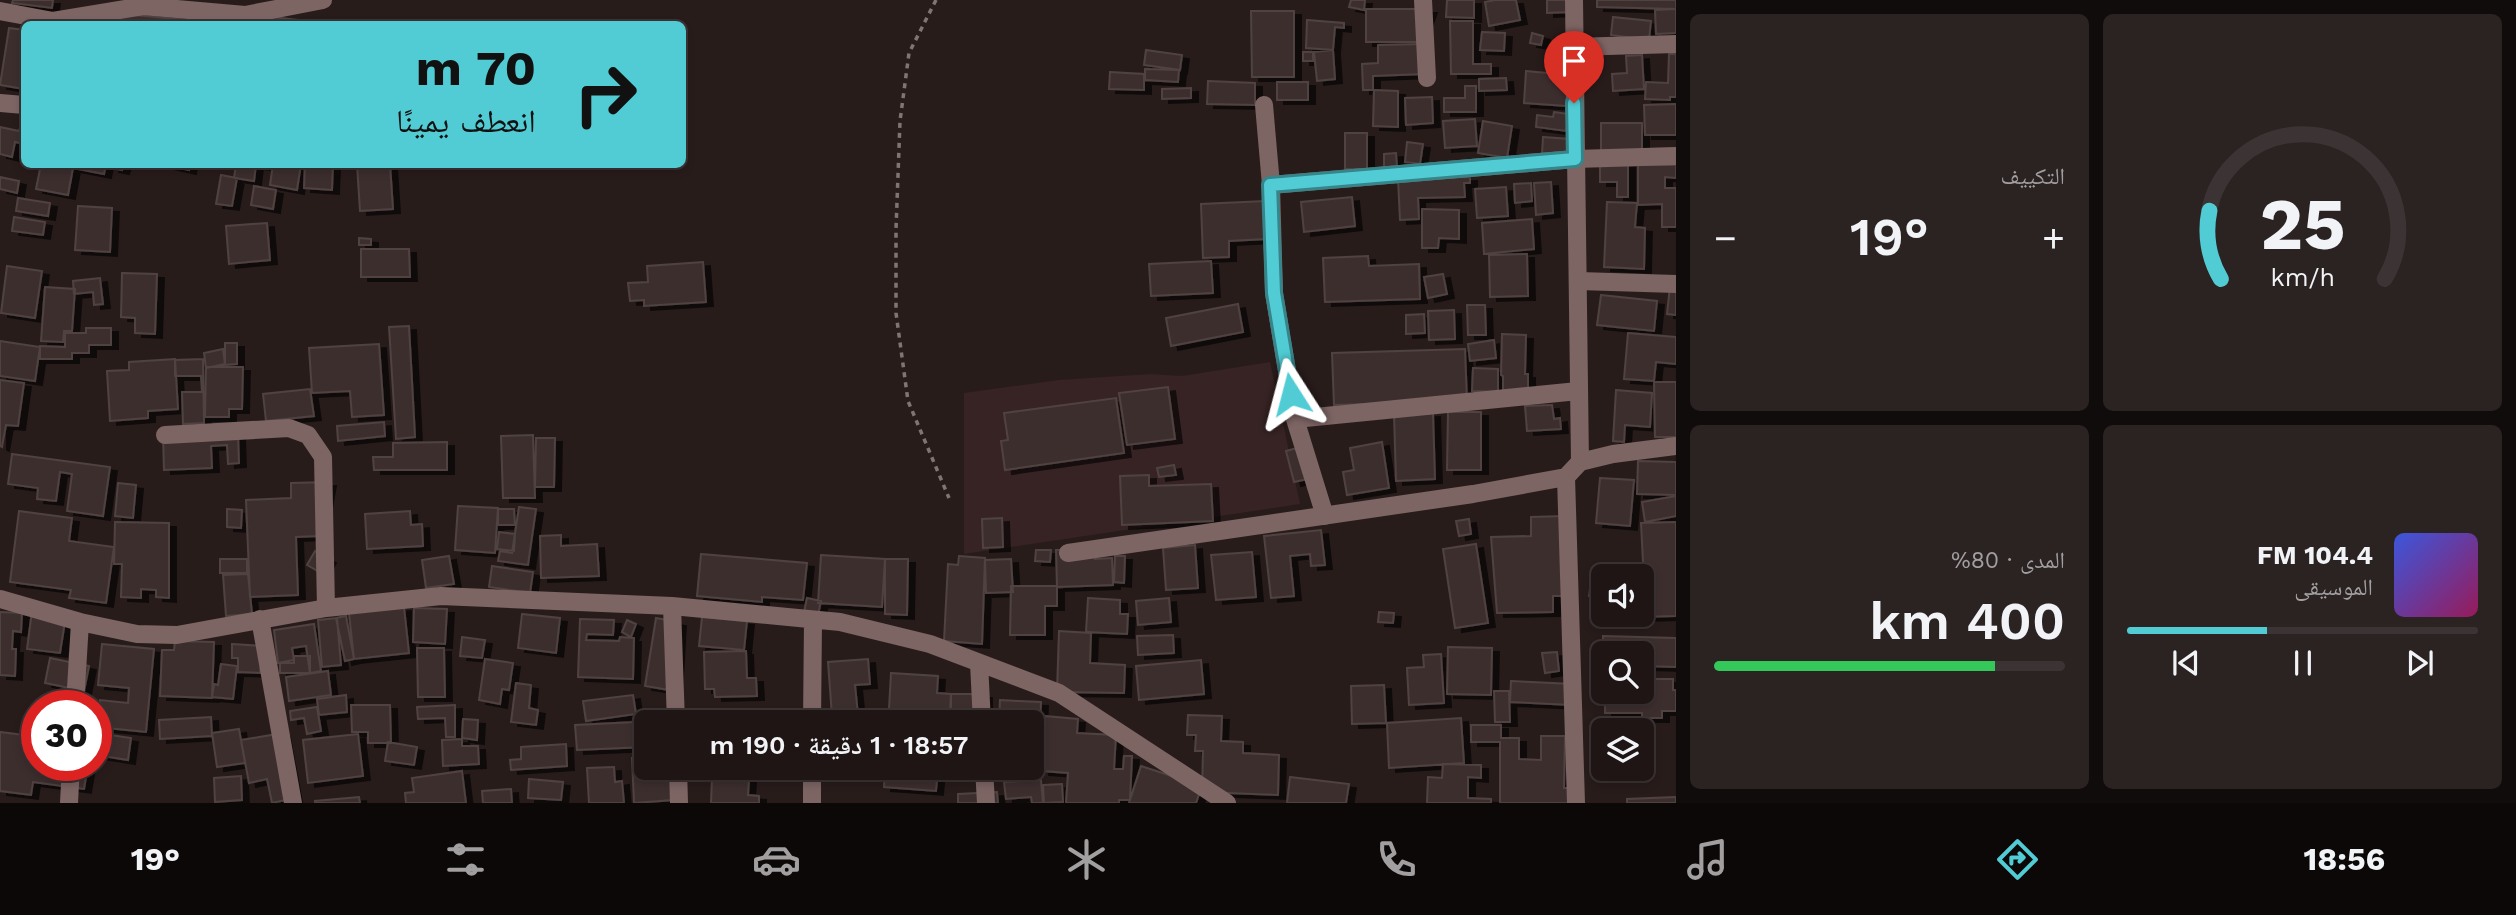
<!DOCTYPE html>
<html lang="ar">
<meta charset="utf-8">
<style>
body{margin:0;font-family:"Work Sans","Noto Naskh Arabic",sans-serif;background:#2b2222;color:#f1f3f6;direction:rtl;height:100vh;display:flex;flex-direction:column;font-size:26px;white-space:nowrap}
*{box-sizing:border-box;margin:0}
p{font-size:23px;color:#a19fa0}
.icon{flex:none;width:38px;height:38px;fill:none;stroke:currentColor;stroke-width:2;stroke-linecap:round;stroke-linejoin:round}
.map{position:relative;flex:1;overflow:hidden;direction:ltr}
.side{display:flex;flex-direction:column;gap:14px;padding:14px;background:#100c0b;width:840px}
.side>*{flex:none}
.banner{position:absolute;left:21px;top:21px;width:665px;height:147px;border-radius:10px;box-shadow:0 4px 10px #0003,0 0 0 2px #3c3434;direction:rtl;background:#51ccd4;color:#111;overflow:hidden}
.controls{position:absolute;left:1591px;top:564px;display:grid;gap:14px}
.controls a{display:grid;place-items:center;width:63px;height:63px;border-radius:10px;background:#1e1514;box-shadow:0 4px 10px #0003,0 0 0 2px #3c3434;font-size:35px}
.speed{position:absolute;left:21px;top:690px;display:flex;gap:14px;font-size:35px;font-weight:700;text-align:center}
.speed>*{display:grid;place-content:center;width:91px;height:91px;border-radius:50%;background:#1e1514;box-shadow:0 4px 10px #0003,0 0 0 2px #3c3434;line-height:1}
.speed .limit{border:10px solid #d22;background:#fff;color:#111}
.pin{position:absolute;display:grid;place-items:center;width:60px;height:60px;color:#fff;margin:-72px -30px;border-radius:50% 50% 50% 0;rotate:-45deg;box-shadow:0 0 7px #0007}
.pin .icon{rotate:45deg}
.me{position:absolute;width:77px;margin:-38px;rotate:351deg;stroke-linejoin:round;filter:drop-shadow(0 0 5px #0008)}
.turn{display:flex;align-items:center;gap:24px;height:147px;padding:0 35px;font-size:32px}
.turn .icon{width:91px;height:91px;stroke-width:2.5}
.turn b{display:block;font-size:49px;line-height:60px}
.big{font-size:52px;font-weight:600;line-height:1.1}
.side .tile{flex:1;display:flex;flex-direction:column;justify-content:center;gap:10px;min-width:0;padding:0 24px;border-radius:10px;background:#2b2222}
.side .dial{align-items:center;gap:0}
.dial svg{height:182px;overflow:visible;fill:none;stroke:#3c3434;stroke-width:7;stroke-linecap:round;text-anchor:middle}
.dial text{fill:#f1f3f6;stroke:none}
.song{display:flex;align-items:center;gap:21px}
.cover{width:84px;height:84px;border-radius:10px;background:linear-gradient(135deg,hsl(230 70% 55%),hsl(330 70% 35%))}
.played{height:7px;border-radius:4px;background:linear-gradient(90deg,#51ccd4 40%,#3c3434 40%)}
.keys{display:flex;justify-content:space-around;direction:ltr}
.heat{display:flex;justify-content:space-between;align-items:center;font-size:38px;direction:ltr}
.charge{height:10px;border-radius:5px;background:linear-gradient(90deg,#34c759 80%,#3c3434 0)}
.side .tiles{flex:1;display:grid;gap:14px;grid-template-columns:repeat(2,1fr)}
.trip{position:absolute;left:634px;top:710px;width:410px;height:70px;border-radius:10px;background:#1e1514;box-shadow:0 4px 10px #0003,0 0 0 2px #3c3434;font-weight:600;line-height:70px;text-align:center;direction:rtl}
.tabs{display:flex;height:112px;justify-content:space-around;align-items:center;background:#0c0808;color:#a19fa0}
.tabs .icon{width:49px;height:49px}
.tabs .current{color:#51ccd4}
.tabs b{font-size:32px;color:#f1f3f6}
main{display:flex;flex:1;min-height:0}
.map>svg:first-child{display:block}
.built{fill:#372323}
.building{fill:#3c2f2e;stroke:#504241;stroke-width:2;filter:url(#shadow)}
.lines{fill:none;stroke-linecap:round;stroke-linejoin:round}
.path{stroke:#807575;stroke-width:3.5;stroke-dasharray:5 5;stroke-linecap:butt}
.minor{stroke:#7d6564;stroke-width:18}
.route-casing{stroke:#35858a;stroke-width:18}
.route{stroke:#51ccd4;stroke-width:12}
</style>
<main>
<section class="side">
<div class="tiles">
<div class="tile dial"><svg viewBox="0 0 100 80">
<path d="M14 69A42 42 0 1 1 86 69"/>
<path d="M14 69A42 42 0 0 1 9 39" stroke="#51ccd4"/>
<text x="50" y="56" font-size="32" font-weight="700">25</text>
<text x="50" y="72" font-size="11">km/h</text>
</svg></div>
<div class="tile"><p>التكييف</p>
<div class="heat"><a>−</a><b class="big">19°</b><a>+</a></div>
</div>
<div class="tile">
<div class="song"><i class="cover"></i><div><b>104.4 FM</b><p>الموسيقى</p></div></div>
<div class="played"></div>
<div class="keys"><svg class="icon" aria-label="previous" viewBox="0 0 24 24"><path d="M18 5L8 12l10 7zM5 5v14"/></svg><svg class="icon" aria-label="pause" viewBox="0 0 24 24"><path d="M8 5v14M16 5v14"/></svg><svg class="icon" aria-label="next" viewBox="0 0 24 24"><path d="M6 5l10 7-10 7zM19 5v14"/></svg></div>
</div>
<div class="tile"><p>المدى · 80%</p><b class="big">400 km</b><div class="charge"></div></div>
</div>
</section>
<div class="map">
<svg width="1676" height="803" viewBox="0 0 1676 803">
<defs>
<filter id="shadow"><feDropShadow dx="7" dy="4" stdDeviation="0" flood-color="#0009"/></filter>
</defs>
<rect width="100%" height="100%" fill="#281c1b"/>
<path class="built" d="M1270,362L1300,504L964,554V393L1059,380L1151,374L1182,376Z"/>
<path class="building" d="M13,0H53L52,8L12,3Z
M1351,0H1365L1364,10L1349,7Z
M1447,0H1474V18L1446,17Z
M1495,0H1516L1520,20L1489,26L1485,2Z
M1547,0H1570L1571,12L1547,13Z
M1597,0H1676V9L1597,7Z
M1366,9H1430L1418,42H1366Z
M1676,9V33L1656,34L1655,10Z
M1251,11H1294V77H1252Z
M102,12L218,23V24H101Z
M273,17L314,22V24H272Z
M1613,17L1651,21L1649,40L1611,35Z
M1307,20L1344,23V28L1335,27L1333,50L1306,48Z
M1450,21H1473V64H1491V74H1451Z
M9,28L24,30V89L0,85Z
M1482,32L1505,33L1504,51L1480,50Z
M1532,33L1543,36L1541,45L1530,43Z
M1424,44L1425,74L1373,76V90H1363L1362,64L1378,63V45Z
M1146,50L1182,55L1180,70L1144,65Z
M1333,50L1335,79L1317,81L1314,52Z
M1303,52H1313V61H1303Z
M1669,54H1676V97H1670V100L1645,99L1646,82L1668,83Z
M1642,55L1644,89L1613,91L1612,74L1627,73L1626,56Z
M1145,69L1179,70L1178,82L1145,80Z
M1526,71L1568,75L1566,106L1524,103Z
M1110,72L1144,74V90L1109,89Z
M1506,78L1507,90L1479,91V79Z
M1208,81L1255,83V105L1207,104Z
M1277,82H1308V100H1277Z
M1465,86H1476V112H1444V98H1465Z
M1191,88V98L1162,99V89Z
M1374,90L1398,91V127L1373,126Z
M1432,97L1433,123L1406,125L1405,98Z
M1676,104V135H1645L1644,105Z
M1554,112L1569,114L1566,131L1536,127L1537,115L1553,117Z
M1475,119L1477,146L1445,148L1443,121Z
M22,121H24V144L15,142L12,157L0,154V127L19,131Z
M1483,121L1512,126L1507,158L1478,153Z
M1601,123H1642V152H1601Z
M1345,133H1367V169H1345Z
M1543,137L1570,139L1569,155L1542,154Z
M1407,142L1423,144L1420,164L1405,162Z
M1396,153L1397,167L1384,168V154Z
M41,164H106L104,174L73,168L68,195L36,189Z
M113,164H124L122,170L112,168Z
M162,164H190L189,170Z
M236,164H273L272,167L256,165L254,181L234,178Z
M273,164H301L297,190L270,185Z
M305,164H333L332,190L304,188Z
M357,164H390L393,209L360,211Z
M1600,164H1628V197H1617V182H1600Z
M1638,165H1676V178L1665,177V188H1676V227H1662V204L1638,205Z
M221,175L237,178L232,206L216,204Z
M0,177L19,181L17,193L0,189Z
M1470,177V183H1464L1465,197L1418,198L1419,219L1400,220L1398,179Z
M1551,182L1553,213L1536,215L1534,183Z
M1531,183L1532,201L1515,203L1514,184Z
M254,186L276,190L273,209L251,205Z
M1506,187L1508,216L1477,218L1475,189Z
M1352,197L1355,226L1304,232L1301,202Z
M18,198L50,203L48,216L16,211Z
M1265,201L1267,239L1229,241V257L1203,258L1201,204Z
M1607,202L1637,203L1635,227L1645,228L1644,269L1604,267Z
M78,206L112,208L110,252L75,250Z
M1422,209L1459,210V239L1439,238L1438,248H1422Z
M14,217L45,222L43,235L12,231Z
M1532,219L1534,249L1484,254L1482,223Z
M267,223L270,260L229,264L226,226Z
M359,238L371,239V245H359Z
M361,249H409L410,277H361Z
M1527,254L1528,296L1490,297L1489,255Z
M1368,256L1369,266L1419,264L1420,299L1325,302L1323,258Z
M1211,261L1213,293L1151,296L1149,264Z
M703,262L706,302L644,306V300L630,301L628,283L648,282L647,266Z
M7,266L42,271L35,318L1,313Z
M122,273L157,274L155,334L135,333V318L121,317Z
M1443,274L1447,294L1428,298L1424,277Z
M100,278L103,304L94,305L93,292L74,294L73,281Z
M1670,286H1676V315L1667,314Z
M45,287L75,289L72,331H64L63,342L41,341Z
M1601,295L1657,301L1654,331L1597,325Z
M1238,304L1243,332L1171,346L1166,318Z
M1467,305H1485L1486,335H1468Z
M1454,310L1455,339L1429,340L1428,311Z
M1424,314L1425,333L1406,334V315Z
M409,326L415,437L396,439L389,327Z
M86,328H111V345H89V353H72V359H40V346L65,347V333H86Z
M1628,333L1676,337V364L1656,362L1654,381L1624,379Z
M1502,334L1526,335L1525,374H1528V390H1503V376L1501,375Z
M1494,340L1496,358L1470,361L1468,344Z
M0,341L40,347L35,381L0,376Z
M225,343H237V364L225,365Z
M379,344L384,415L352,417L350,391L312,393L309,348Z
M223,349L225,364L206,368L204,353Z
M1465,349L1467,401L1334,405L1332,353Z
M175,359L178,409L148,411V418L110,421L107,371L129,370V362Z
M203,359L204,423L183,424L182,392H202L201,376H175V360Z
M206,367H243L242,409H229V417H205Z
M1473,368L1498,369V392L1472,391Z
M0,380L24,383L18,426L6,425L2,447L0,446Z
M1654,382H1676V437H1655Z
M1168,387L1175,439L1127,445L1119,393Z
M310,389L314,416L266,421L263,394Z
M1616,390L1652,393L1650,427L1625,425L1624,442L1613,441Z
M1116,398L1124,453L1005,470L1001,441L1008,440L1004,413Z
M1552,405L1554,419L1560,418L1561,429L1527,431L1525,406Z
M1448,412H1481V470H1447Z
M1433,413L1435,479L1396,481L1394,414Z
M384,422L385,436L338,441L337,426Z
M238,434L239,463L228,464L227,445L211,446L212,468L164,470L163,436Z
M533,435L535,498H503L501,436Z
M536,438H555L554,487H535Z
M447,442V470H374L373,457H393V443Z
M1382,442L1389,488L1347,495L1343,472L1354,470L1350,448Z
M1301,447L1308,479L1294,482L1286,451Z
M12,454L110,467L103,516L67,511L72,474L60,472L56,501L37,499L38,488L8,484Z
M1638,461L1676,462V495L1637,494Z
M1174,465L1176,475L1159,477L1157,468Z
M1149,475V486L1211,484L1213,521L1122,525L1120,476Z
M1600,478L1634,480L1630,526L1596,523Z
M329,482L319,536L296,537L298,595L250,597L246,500L291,498V483Z
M118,483L136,485L133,518L115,516Z
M1676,496V516L1645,522L1642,502Z
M458,506L498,508L495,553L455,550Z
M519,507L536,509L528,565L498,561L500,551L512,553Z
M227,509L242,510L241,528L227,527Z
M498,509H514L515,525H498Z
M19,511L72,518L69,541L114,547L106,603L69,598L71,590L10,582Z
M410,511L411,525L422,524L423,546L367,549L365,514Z
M1565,516L1567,596H1553V612L1497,613L1491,537L1531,536V517Z
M1002,518L1003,547L983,548L982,519Z
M1469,519L1471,534L1459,536L1456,521Z
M115,522L169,523V598L156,597V590L141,589V598L121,597L122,564H114Z
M1676,522V616L1639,617V614H1642V582H1644L1641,523Z
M1321,530L1325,565L1311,566L1310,554L1290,556L1294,596L1271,598L1264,536Z
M499,532L515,534L514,551L497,549Z
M561,535V546L597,544L599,576L541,578L540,536Z
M1476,544L1488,623L1455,628L1443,549Z
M1195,545L1198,588L1166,590L1163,548Z
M1095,549V559L1112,558L1113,585L1057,587L1056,550Z
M1036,550H1051L1050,562L1035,561Z
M315,551L329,559L321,573L307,565Z
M1252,552L1256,597L1216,600L1211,555Z
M701,554L807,563L803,600L762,597V602L697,596Z
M821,555L885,559L882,607L818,603Z
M449,556L454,584L426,588L422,560Z
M959,556L985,558L982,644L944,641L948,564L958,565Z
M1115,556H1125L1124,583L1114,582Z
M220,559H247V573H220Z
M885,559H908L907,615L885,614Z
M1011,559L1013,592L986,593L985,560Z
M492,566L533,572L530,593L489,587Z
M248,574L252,614L226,616L223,575Z
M1591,582L1603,583V598L1589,596Z
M1011,586H1057V606H1045V635H1010Z
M807,598L821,601L818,615L804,612Z
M1088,598L1120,600V614H1128L1127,634L1086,632Z
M1169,598L1171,622L1138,625L1136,601Z
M404,607L409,653L354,659L349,613Z
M414,608L447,609L445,644L413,642Z
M32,611L66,615L60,653L27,649Z
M0,612L22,613L21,632L13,631L12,649H16L15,676L0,675Z
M1379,612L1394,613L1393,623L1378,622Z
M522,614L560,618L556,653L518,648Z
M346,616L354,659L345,661L336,618Z
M702,617L747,621L744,650L699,646Z
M337,618L341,665L322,667L318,620Z
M656,618L679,622L675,691L645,686Z
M580,619L614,620L613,635L587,634L586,640L619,641L620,637L634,638L633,679L578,677Z
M627,620L636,624L631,637L622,632Z
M314,624L321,671L310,673L306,646L292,648L294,660L278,663L274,630Z
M1059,631L1091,633L1090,663L1125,665L1124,693L1057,692Z
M1173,635L1174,653L1138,655L1137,636Z
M1603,636L1676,638V667L1642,666V653H1603V665Z
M462,637L485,640L482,658L460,656Z
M175,641L214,642L212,698L160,696L162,650H174Z
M102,644L154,649L146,732L97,727L100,700L128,703L129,688L98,685Z
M232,644L262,646L260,673L238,672V658H232Z
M1448,647L1492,648L1491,695L1447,694Z
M417,648H444L445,697H418Z
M746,651L747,678H756L757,696L715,697L714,689H705L704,652Z
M1557,652L1559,671L1545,673L1542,653Z
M1441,654L1444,703L1409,705L1407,668L1424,667L1423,655Z
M294,656H310V673H280V663H294Z
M50,658L89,666L84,691L45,683Z
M485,659L513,663L509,690L502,689L500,704L479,700Z
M868,659L870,684L855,685L858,715L832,716L828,662Z
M1201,660L1204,694L1139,700L1136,666Z
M221,664L237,666L233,699L212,697L214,684L218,685Z
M328,671L331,695L289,701L286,677Z
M891,673L938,676L937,693L951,694L950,712L889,709Z
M1642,679H1673V690H1676V711H1662V718H1642V713H1605V691H1642Z
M1511,681L1572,684L1570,705L1510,702Z
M516,683L531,685L529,708L538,710L536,725L511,722Z
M1384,685L1386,723L1352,724L1351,686Z
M1494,691H1509L1510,722H1495Z
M951,694H985V723H951Z
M346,695L347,712L319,715L317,699Z
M633,695L636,714L586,721L583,701Z
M47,700L80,705H46Z
M1000,700L1041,702L1039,751L1031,750V723H999Z
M351,705H390L391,743H368V732H352Z
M455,705V737H446L445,718L418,719L417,707Z
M317,707L321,731L307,734L304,718L291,720L290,711Z
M686,709L687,723H658L657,710Z
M761,712V723H705V713Z
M1188,715L1222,716L1221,741L1243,742V753L1279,755L1278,795L1202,792L1203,751H1195L1196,735H1187Z
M1045,716L1078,719L1077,733L1116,735L1114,769H1123L1124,756H1132L1130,800H1119V803H1066L1068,773L1042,771Z
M211,717L212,736L160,739L159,720Z
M33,718L37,719V765H88L84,789L33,782L31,795L0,791V732L31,736Z
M1461,718L1464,763L1389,768L1387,723Z
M463,719L478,720L477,740L462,738Z
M656,721L657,723H646V747L577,750L575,725Z
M1471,725H1501V738H1519V759L1541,760V736H1565L1564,788H1572L1571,803H1500V742H1471Z
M239,729L245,763L217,767L212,733Z
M97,733L131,738L128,760L96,755Z
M283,733L295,798L272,803L267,779L249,783L241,740Z
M358,734L363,776L308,783L303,740Z
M462,739V746H478L479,764L443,766L442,740Z
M388,742L417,747L414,765L385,761Z
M566,744L567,766L511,770L510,760L521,759V747Z
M632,758H646V768H672L674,800L634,803Z
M1443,764L1481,765V778L1468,777V798L1491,799V803H1427L1428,777L1442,778Z
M1141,766L1202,786L1196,803H1129Z
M614,767L615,782L622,781L624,803H589L587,768Z
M707,768H756V776L707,777Z
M885,768H938L936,791L884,787Z
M1019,768L1031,769V775H1019Z
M462,771L466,803H406L405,793L414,792L412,778Z
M241,776L242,800L215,802L214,778Z
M1290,777L1349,784L1346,803H1287Z
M712,778L749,779L748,795L759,796V803H711Z
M529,779L563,782L561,800L528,798Z
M1041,780L1043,803H1032L1031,797L1006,799L1004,782Z
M1062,784L1063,802L1044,803L1043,785Z
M511,789L512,803H483L482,791Z
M997,792L998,803H958V794Z
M359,797L360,803H315V801Z
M1676,797V803H1627V799Z"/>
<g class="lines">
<path class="path" d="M936,0L909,53L900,121L896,229V313L908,401L949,498"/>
<path class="minor" d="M1423,0L1427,78
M1574,0L1580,462
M0,11L53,21L143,6L245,15L323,0
M1573,47L1676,44
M0,103L24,105
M1264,105L1271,185L1274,293L1295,419L1325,516
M1271,185L1575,159L1676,156
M1579,281L1676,284
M1295,419L1578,391
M165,435L289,428L308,435L323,457L326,608
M1566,477L1576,803
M1068,553L1473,494L1566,477L1580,462L1613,454L1676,446
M0,599L80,622L137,634L177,635L326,608L441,596L672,606L840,622L930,644L1059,693L1227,803
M672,606L676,723
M260,619L293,803
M979,663L982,723
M75,705L80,622
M812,723L813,621
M678,768L679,803
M984,768L986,803
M69,803L71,765
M812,803V768"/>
</g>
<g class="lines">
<defs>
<path id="route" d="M1291,394L1274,293L1270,185L1575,159L1574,103"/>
</defs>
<use href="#route" class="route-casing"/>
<use href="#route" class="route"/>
</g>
</svg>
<div class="controls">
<a><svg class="icon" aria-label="sound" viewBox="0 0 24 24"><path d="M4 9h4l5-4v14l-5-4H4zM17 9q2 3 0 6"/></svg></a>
<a><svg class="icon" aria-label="search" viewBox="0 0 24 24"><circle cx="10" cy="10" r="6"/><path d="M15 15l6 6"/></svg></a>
<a><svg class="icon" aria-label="layers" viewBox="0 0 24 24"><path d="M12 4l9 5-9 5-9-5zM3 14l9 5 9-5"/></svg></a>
</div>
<div class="speed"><div class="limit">30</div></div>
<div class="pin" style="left:1574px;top:103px;background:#d93025"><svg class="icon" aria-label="arrive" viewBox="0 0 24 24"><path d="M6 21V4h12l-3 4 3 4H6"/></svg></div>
<svg class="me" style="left:1291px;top:394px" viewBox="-20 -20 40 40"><path d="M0-17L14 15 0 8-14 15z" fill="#51ccd4" stroke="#fff" stroke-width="4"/></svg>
<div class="trip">18:57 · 1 دقيقة · 190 m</div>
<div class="banner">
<div class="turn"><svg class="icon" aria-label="right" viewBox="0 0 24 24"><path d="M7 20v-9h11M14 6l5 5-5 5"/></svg><div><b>70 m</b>انعطف يمينًا</div></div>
</div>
</div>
</main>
<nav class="tabs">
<b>18:56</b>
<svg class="icon current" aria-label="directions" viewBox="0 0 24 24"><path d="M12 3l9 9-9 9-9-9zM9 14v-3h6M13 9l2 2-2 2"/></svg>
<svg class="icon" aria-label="music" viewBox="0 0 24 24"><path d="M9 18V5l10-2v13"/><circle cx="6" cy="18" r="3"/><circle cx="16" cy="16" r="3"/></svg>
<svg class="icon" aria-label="phone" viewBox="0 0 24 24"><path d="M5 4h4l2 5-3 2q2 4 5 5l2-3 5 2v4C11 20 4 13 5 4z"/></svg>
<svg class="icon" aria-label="climate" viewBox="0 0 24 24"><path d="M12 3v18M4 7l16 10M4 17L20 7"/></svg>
<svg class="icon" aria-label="car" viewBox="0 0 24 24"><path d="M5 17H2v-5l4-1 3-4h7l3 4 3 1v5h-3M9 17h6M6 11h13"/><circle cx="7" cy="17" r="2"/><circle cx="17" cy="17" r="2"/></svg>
<svg class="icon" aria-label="filters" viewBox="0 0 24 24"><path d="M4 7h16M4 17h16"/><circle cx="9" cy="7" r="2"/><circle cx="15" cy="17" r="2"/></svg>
<b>19°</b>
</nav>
